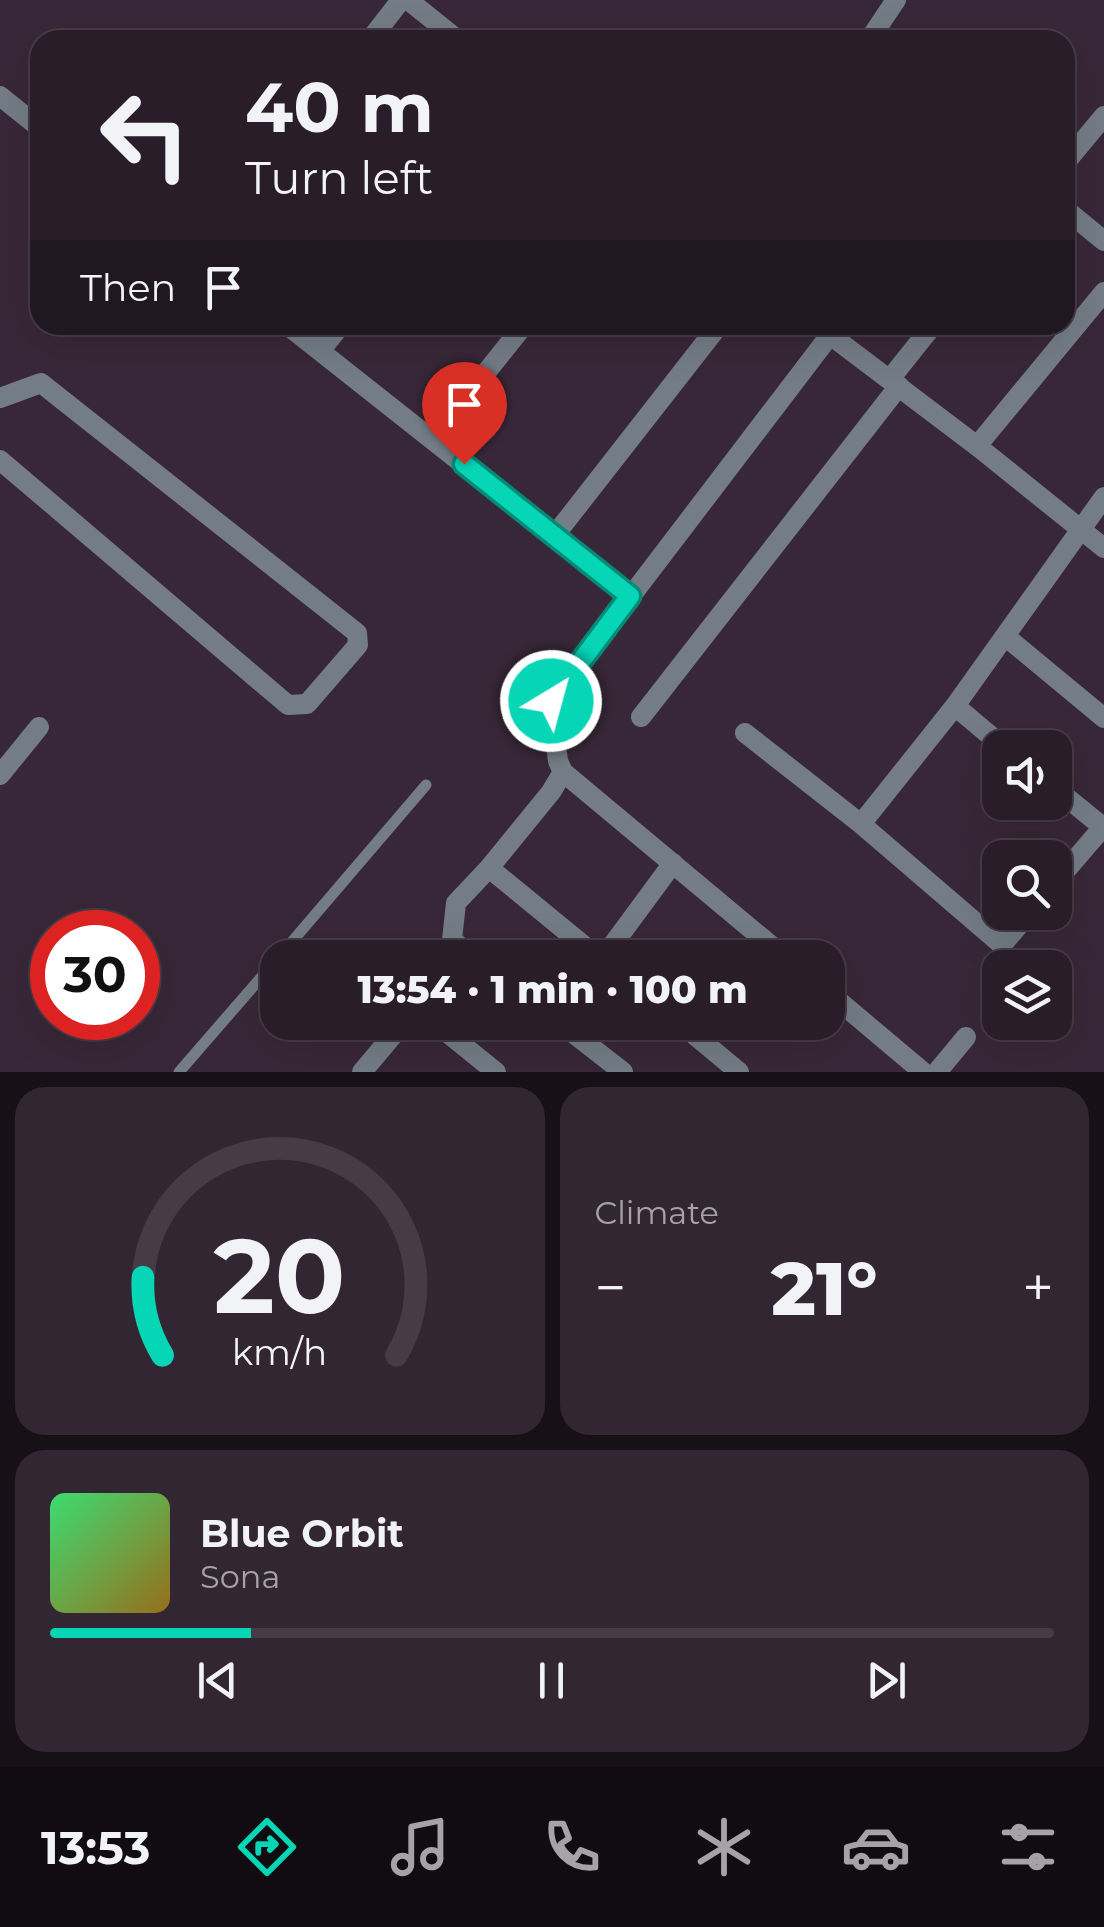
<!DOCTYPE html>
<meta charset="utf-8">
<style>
body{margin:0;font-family:Montserrat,sans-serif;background:#322632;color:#f1f3f6;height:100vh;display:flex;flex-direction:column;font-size:38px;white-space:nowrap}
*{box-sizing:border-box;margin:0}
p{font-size:32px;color:#a5a2a8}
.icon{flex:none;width:55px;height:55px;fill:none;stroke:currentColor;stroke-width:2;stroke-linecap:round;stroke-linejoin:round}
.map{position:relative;height:1072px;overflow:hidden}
.side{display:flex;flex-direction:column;gap:15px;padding:15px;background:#171017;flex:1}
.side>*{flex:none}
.top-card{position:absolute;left:30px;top:30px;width:1045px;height:305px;border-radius:30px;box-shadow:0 10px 40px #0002,0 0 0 2px #463b47;background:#2a1d2a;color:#f1f3f6;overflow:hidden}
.tools{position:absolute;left:982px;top:730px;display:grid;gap:20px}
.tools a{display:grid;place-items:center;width:90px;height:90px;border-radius:20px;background:#2a1d2a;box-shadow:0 10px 40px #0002,0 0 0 2px #463b47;font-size:50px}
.speed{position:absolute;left:30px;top:910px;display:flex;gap:20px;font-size:50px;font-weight:700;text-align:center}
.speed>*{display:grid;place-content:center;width:130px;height:130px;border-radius:50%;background:#2a1d2a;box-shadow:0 10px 40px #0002,0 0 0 2px #463b47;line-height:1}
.speed .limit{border:15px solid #d22;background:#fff;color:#111}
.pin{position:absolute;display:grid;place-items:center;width:85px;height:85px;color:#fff;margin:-102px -42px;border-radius:50% 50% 50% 0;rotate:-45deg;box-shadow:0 0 10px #0007}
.pin .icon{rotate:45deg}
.me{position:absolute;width:110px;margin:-55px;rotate:37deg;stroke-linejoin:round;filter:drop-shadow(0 0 8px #0008)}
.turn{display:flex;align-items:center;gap:35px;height:210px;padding:0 50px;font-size:45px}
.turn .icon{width:130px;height:130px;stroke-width:2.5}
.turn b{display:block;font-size:70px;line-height:85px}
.then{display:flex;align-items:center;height:95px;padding:0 50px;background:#0003;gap:20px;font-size:38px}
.big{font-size:75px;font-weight:800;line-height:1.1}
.side .card{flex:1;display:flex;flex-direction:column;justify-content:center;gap:15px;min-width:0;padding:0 35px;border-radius:30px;background:#322632}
.side .dial{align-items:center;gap:0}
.dial svg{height:260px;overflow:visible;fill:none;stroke:#463b47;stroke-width:7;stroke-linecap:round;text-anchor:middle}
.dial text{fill:#f1f3f6;stroke:none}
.song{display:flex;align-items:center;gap:30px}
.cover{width:120px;height:120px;border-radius:15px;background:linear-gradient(135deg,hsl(140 70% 55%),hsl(40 70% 35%))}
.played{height:10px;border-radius:5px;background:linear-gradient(90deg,#06d5b6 20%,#463b47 20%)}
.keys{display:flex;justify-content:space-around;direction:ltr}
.heat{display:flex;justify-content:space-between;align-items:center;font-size:55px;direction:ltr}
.side .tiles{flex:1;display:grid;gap:15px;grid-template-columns:1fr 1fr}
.card:last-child{grid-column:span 2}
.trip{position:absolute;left:260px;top:940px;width:585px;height:100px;border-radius:30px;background:#2a1d2a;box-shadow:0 10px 40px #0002,0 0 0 2px #463b47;font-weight:800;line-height:100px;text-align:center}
.dock{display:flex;height:160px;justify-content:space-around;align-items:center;background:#110c11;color:#a5a2a8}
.dock .icon{width:70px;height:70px}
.dock .current{color:#06d5b6}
.dock b{font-size:45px;color:#f1f3f6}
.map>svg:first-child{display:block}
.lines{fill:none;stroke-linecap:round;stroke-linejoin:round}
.service{stroke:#747d86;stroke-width:11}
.minor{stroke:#747d86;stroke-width:20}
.tertiary{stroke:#747d86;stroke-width:20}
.route-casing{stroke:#048a76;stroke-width:25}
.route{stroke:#06d5b6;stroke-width:18}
</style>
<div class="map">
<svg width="1104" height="1072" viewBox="0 0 1104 1072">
<rect width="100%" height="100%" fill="#382738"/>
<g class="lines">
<path class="service" d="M278,958L426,785
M179,1072L278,958"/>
<path class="minor" d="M370,40L401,0
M869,40L896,0
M0,96L40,128
M1065,163L1104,116
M1065,209L1104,241
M287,325L630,596
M320,351L341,325
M890,379L933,325
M0,398L41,383L357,633L358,645L307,704L288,705L0,460
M433,439L524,325
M977,446L1104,292
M555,535L719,325
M1005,636L1104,718
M955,706L1005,748
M641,717L899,386
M745,733L861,824L1002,945L1030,912
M563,772L786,958
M0,775L39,727
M1055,788L1104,828
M861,824L955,706L1104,497
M489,868L599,958
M1055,883L1103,827
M452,940L474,958
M443,958L452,940L456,903L489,868L551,792L563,772L558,761L551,701L830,335
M603,958L673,863
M828,992L923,1072
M434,1022L496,1072
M559,1022L623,1072
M679,1022L739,1072
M362,1072L404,1022
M937,1072L966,1037"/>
<path class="tertiary" d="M408,0L458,40
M817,325L977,446L1104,548"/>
</g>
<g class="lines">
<defs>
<path id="route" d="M464,464L630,596L551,701"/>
</defs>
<use href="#route" class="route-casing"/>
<use href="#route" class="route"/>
</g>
</svg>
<div class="tools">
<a><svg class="icon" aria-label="sound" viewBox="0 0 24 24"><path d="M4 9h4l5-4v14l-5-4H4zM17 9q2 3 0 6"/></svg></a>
<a><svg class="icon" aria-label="search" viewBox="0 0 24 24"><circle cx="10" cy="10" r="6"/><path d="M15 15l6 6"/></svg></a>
<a><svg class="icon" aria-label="layers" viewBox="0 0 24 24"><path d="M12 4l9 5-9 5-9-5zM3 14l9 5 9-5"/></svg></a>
</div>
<div class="speed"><div class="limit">30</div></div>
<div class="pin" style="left:464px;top:464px;background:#d93025"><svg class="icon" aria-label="arrive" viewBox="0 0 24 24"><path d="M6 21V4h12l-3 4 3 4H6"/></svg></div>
<svg class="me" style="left:551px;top:701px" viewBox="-20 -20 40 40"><circle r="17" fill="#06d5b6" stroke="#fff" stroke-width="3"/><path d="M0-11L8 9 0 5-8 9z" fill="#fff"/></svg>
<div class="trip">13:54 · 1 min · 100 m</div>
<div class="top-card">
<div class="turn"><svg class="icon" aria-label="left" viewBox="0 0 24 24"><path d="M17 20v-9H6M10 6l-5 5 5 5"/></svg><div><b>40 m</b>Turn left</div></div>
<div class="then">Then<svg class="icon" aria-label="arrive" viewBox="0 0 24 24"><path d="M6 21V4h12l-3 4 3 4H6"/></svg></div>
</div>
</div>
<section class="side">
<div class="tiles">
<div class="card dial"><svg viewBox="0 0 100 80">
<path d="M14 69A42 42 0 1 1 86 69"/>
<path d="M14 69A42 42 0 0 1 8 45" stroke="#06d5b6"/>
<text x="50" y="56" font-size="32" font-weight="700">20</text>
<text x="50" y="72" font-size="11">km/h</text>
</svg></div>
<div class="card"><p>Climate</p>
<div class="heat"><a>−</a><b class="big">21°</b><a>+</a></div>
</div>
<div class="card">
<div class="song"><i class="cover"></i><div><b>Blue Orbit</b><p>Sona</p></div></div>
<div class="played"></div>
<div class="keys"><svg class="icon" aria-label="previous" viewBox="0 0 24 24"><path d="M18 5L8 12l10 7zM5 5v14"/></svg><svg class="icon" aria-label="pause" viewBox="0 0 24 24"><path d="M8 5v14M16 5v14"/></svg><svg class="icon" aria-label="next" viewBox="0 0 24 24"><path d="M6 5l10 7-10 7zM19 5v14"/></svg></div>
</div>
</div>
</section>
<nav class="dock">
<b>13:53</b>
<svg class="icon current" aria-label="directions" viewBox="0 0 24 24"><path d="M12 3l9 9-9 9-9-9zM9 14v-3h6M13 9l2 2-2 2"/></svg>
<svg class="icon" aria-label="music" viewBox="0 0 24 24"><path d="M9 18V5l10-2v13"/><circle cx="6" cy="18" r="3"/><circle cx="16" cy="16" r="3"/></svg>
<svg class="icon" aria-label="phone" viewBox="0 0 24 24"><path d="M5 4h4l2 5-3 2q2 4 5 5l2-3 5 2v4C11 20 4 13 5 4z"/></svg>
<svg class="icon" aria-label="climate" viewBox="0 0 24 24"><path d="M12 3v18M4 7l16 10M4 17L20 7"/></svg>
<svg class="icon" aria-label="car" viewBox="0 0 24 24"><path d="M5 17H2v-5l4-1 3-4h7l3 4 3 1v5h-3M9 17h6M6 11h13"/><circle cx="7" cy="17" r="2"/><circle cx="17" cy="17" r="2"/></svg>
<svg class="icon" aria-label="filters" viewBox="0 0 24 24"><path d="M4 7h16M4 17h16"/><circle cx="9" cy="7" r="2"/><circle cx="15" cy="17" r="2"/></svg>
</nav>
